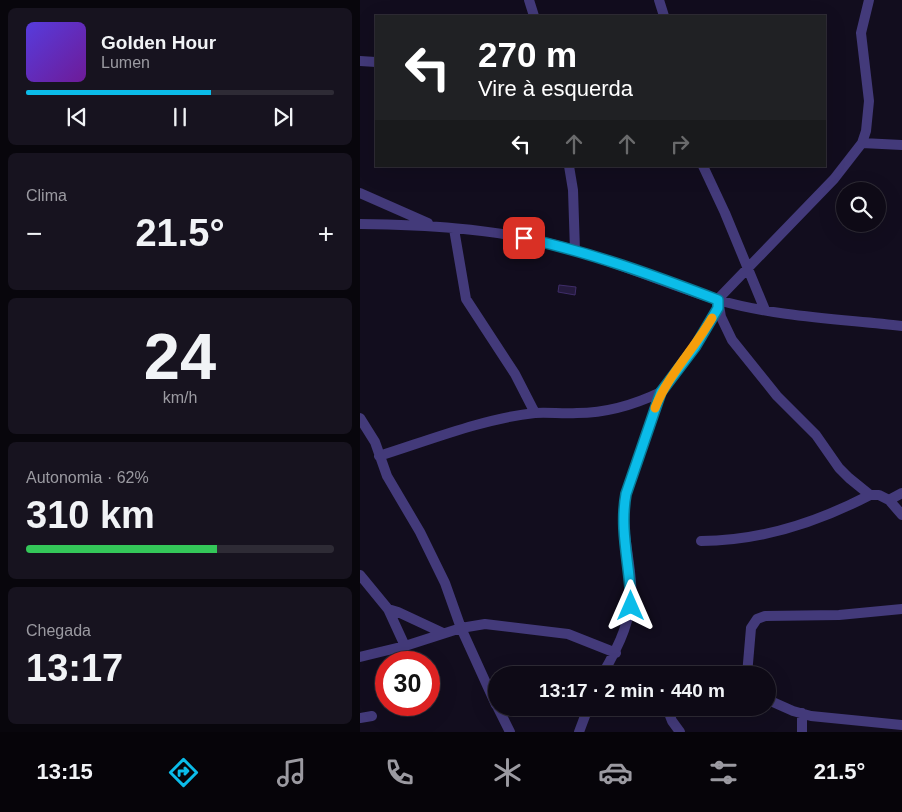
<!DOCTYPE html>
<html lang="pt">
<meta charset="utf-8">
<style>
body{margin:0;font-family:Helvetica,sans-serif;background:#17131f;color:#f1f3f6;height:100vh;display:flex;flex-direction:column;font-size:19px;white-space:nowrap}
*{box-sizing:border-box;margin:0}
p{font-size:16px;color:#9b9aa1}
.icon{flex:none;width:28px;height:28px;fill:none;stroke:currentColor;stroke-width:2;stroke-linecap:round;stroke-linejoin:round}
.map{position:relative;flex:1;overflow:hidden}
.sheet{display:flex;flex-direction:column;gap:8px;padding:8px;background:#08060c;width:360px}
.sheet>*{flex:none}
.banner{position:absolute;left:15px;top:15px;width:451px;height:152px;border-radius:0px;box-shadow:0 5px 20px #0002,0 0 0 1px #2e2b35;background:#202124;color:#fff;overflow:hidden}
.tools{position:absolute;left:476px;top:182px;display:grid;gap:10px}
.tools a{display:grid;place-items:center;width:50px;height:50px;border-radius:50%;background:#0e0a16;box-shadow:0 5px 20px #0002,0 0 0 1px #2e2b35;font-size:25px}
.speed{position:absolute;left:15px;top:651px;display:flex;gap:10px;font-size:25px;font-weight:700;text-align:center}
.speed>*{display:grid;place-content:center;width:65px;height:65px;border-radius:50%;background:#0e0a16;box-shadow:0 5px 20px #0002,0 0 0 1px #2e2b35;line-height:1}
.speed .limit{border:8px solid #d22;background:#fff;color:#111}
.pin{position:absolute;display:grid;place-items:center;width:42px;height:42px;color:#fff;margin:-21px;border-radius:10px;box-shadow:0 2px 8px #0006}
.me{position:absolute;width:55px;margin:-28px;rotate:0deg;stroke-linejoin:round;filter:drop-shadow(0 0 4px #0008)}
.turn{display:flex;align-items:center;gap:18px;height:105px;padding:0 20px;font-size:22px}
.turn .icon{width:65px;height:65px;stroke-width:2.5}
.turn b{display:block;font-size:35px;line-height:42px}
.lanes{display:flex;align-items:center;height:48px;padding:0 20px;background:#0003;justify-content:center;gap:25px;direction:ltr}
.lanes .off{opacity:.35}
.big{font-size:38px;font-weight:700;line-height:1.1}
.sheet .card{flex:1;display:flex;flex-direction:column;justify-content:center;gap:8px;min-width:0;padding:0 18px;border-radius:8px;background:#17131f}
.sheet .dial{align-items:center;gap:0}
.dial b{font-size:65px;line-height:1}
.song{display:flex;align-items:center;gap:15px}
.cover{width:60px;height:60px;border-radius:8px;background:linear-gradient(135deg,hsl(250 70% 55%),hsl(280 70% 35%))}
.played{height:5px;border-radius:2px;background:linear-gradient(90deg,#0bbce9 60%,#2e2b35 60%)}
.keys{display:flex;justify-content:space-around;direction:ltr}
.heat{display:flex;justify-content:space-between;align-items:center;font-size:28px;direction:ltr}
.charge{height:8px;border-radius:4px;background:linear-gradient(90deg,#34c759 62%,#2e2b35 0)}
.trip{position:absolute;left:128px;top:666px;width:288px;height:50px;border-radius:25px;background:#0e0a16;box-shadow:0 5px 20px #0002,0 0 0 1px #2e2b35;font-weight:700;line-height:50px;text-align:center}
.menu{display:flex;height:80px;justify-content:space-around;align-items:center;background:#060409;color:#9b9aa1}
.menu .icon{width:35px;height:35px}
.menu .active{color:#0bbce9}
.menu b{font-size:22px;color:#f1f3f6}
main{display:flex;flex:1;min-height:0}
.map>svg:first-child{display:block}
.building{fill:#251a3e;stroke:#3f2d69}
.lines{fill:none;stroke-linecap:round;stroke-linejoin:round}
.minor{stroke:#433a7a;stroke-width:10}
.route-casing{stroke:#077a97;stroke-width:12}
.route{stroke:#0bbce9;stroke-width:9}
.slow{stroke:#f59e0b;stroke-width:9}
</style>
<main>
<section class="sheet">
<div class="card">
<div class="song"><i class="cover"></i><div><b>Golden Hour</b><p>Lumen</p></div></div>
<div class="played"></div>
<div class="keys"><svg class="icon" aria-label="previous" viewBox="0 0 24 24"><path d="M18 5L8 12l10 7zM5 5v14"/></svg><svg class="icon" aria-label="pause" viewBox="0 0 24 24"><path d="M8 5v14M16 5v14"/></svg><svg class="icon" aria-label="next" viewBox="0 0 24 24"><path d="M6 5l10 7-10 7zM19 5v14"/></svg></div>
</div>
<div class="card"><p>Clima</p>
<div class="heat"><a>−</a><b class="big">21.5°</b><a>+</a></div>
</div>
<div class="card dial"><b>24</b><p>km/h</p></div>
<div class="card"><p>Autonomia · 62%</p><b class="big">310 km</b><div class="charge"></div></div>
<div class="card"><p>Chegada</p><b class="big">13:17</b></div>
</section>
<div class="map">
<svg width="542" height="732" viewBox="0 0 542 732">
<rect width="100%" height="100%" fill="#120d1e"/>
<path class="building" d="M199,285L216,287L215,295L198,292Z"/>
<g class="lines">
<path class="minor" d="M169,0L174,16
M299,0L304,16
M509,0L501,33L509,101L506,131L502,143L474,179L358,299L361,317L372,340L417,396L456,435L479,468L489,478L510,495H519L529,500L542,515
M0,61L16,62
M502,143L542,145
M209,166L213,190L215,251
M343,166L365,213L405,310
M0,193L68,223
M0,224C64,225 130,228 192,244C249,258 302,283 358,300C417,317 481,319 542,326
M94,229L106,299L155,374L175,413
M0,418L15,442L27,476L60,532L85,583L101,628L136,705
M19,456C67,441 125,418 175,413C188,412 203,414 217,413C248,413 274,405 301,392
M529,500L542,493
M341,541C400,541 458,522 510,495
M0,575L28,609L45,646
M28,609L38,612L83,633
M0,657L45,646L101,628L125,624L208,634L256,653
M242,675C259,646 274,616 271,582C269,552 260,525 266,495L301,392L335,347L358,308
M387,675L391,628L397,619L405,616L479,615L542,609
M406,699L433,711L451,716L542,725
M138,708L150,732
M307,708L312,721L320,732
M0,718L12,716
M219,732L228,708
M442,732V713"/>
</g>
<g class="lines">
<defs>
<path id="route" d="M164,238C230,252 295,276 358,300V308L335,347L301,392L266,494C259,532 271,569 271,606"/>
</defs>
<use href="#route" class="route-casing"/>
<use href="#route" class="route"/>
<path class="slow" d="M295,408C308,375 334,349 352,318"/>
</g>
</svg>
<div class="tools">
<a><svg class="icon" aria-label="search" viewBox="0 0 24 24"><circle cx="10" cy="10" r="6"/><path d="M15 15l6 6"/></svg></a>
</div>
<div class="speed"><div class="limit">30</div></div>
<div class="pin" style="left:164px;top:238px;background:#d93025"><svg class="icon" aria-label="arrive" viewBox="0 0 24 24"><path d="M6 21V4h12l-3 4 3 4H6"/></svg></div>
<svg class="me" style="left:271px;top:606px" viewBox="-20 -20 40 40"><path d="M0-17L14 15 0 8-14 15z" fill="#0bbce9" stroke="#fff" stroke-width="4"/></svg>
<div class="trip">13:17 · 2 min · 440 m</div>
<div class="banner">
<div class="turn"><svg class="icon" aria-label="left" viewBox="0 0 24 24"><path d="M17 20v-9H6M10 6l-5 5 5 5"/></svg><div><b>270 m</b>Vire à esquerda</div></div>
<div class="lanes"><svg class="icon" aria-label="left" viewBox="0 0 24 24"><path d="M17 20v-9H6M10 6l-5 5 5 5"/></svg><svg class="icon off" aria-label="ahead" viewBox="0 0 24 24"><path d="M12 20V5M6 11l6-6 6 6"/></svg><svg class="icon off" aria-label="ahead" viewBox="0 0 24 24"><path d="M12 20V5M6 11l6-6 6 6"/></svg><svg class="icon off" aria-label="right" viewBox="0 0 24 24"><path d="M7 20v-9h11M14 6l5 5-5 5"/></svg></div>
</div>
</div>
</main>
<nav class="menu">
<b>13:15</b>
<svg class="icon active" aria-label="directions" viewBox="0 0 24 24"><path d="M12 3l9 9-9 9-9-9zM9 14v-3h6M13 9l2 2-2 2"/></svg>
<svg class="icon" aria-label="music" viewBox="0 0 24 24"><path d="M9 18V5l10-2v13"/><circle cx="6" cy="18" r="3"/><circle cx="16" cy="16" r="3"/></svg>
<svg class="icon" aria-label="phone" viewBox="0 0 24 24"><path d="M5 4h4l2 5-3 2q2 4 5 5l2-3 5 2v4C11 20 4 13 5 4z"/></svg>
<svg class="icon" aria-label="climate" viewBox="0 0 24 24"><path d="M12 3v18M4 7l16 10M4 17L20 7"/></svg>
<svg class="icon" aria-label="car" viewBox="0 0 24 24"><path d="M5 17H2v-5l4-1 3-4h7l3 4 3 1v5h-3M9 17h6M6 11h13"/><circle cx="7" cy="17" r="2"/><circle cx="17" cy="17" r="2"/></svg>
<svg class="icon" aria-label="filters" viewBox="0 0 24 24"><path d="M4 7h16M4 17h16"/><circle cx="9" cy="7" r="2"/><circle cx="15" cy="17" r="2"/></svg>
<b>21.5°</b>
</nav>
